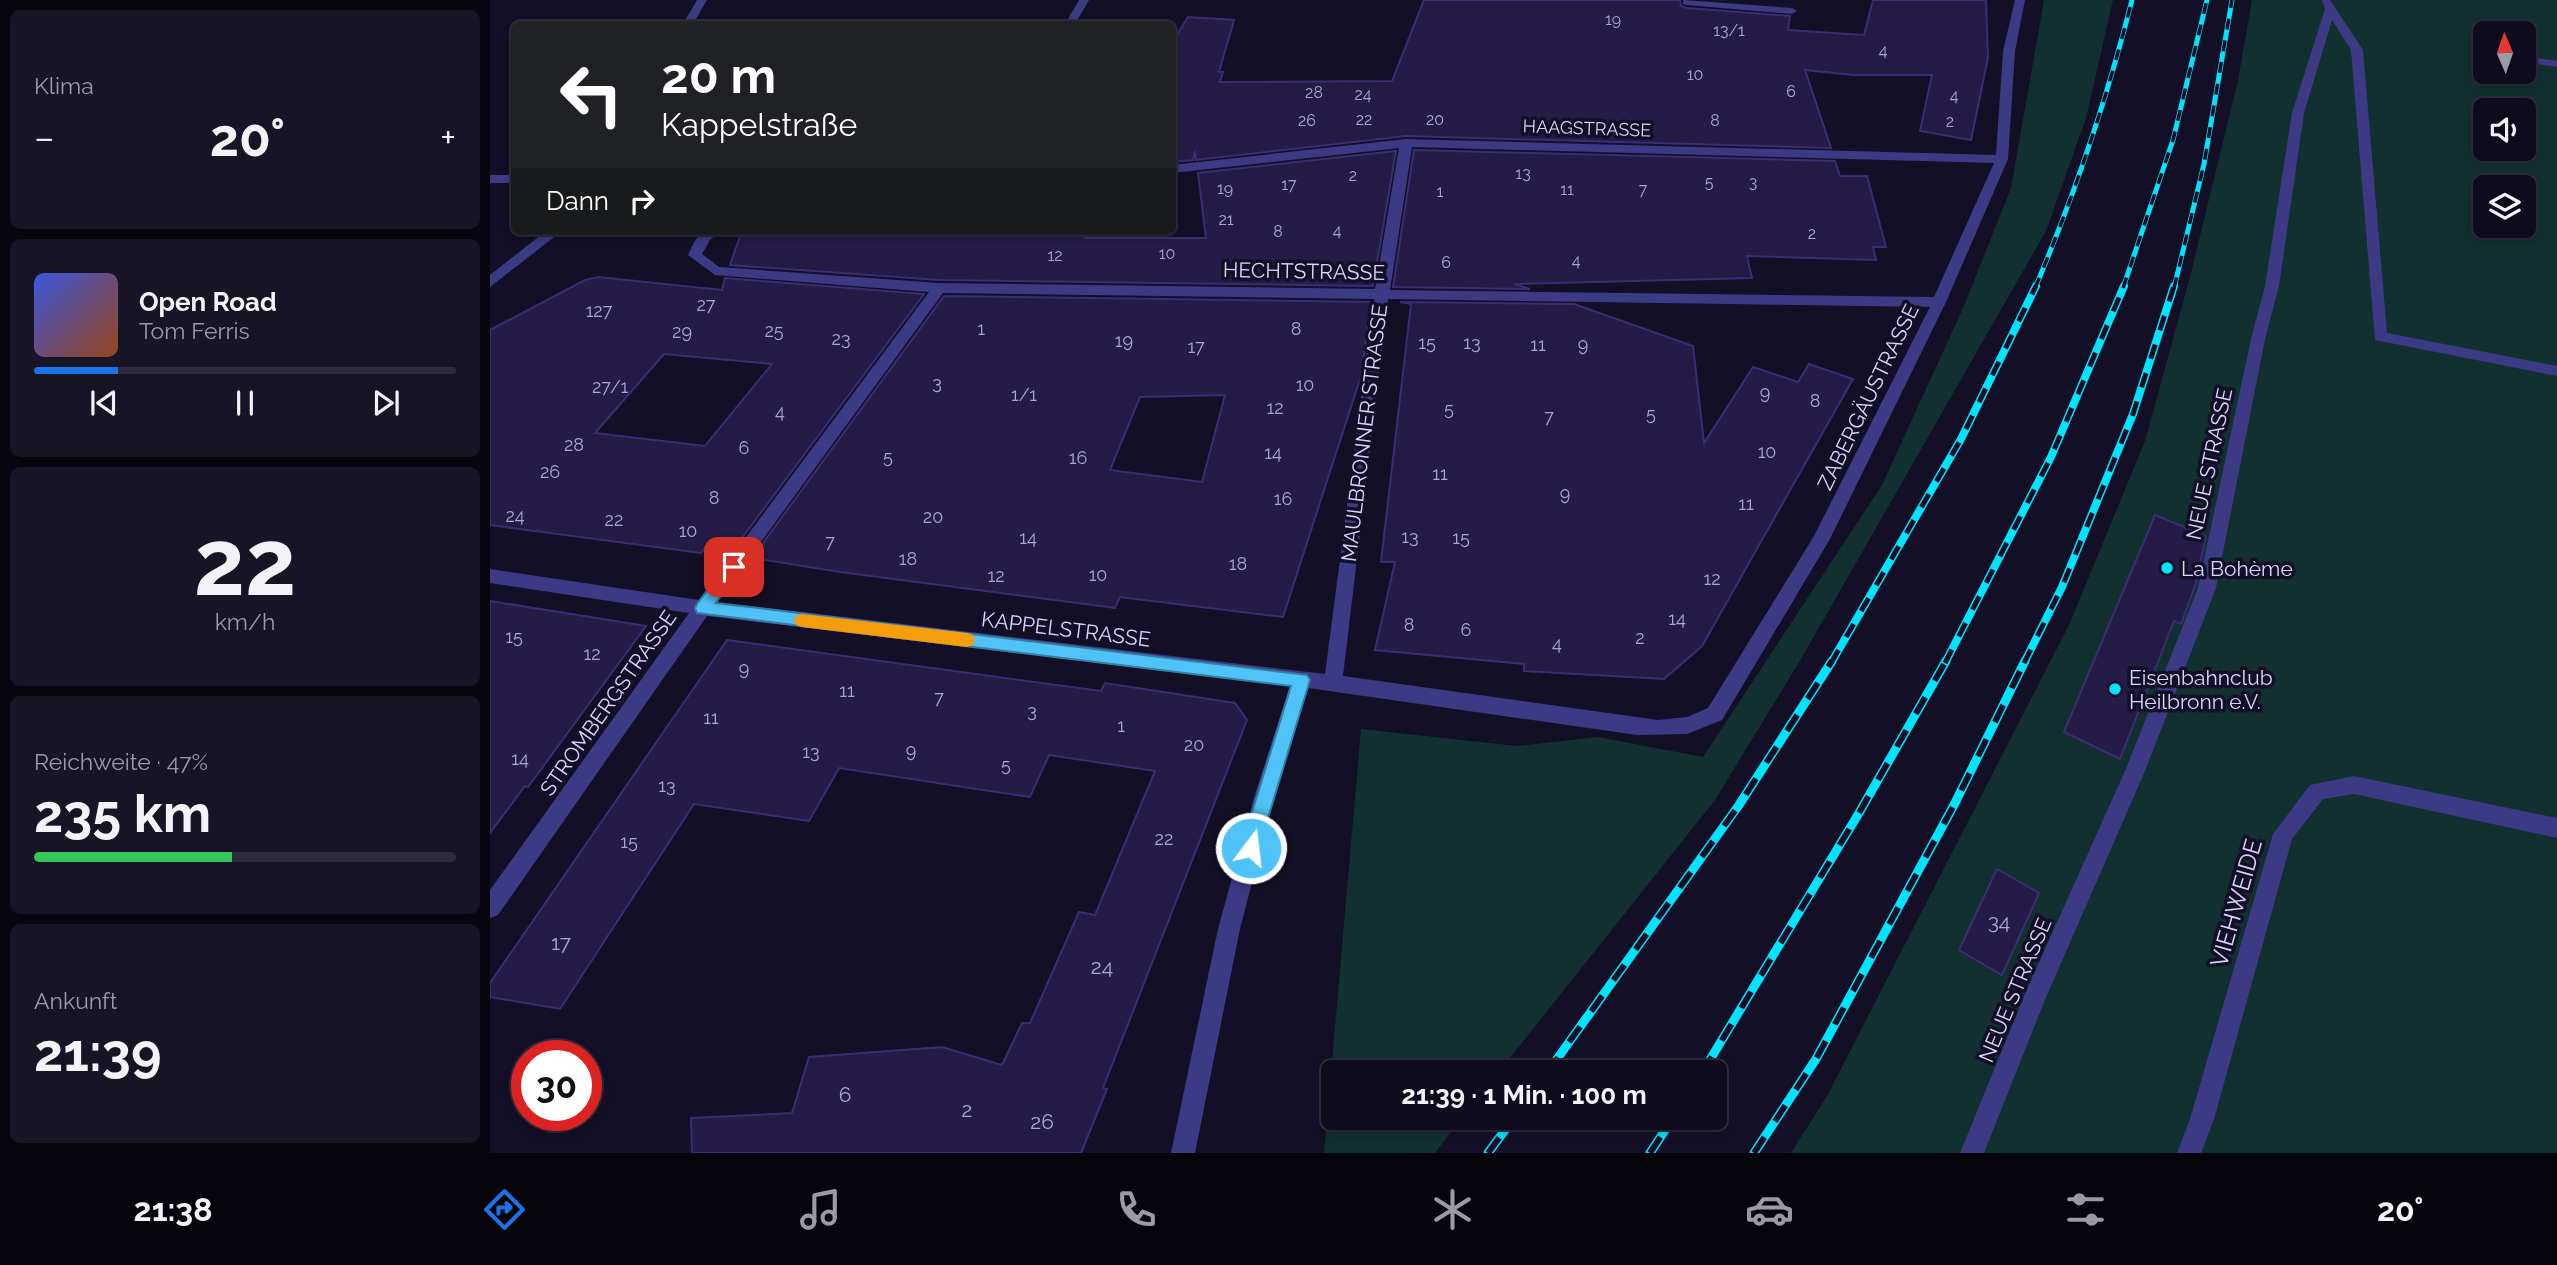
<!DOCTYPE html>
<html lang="de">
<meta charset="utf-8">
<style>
body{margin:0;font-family:Raleway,sans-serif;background:#171425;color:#f1f3f6;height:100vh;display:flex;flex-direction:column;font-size:26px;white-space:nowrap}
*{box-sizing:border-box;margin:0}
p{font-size:23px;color:#9b9ba3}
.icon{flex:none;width:38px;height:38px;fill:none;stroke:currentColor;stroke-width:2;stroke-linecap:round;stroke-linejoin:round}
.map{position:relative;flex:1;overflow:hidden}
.side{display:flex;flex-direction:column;gap:10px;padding:10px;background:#08060f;width:490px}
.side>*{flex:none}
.hud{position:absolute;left:21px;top:21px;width:665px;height:214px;border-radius:10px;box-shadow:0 4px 10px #0003,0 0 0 2px #2e2b3b;background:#202124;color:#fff;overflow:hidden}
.needle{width:46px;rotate:358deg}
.controls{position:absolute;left:1983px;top:21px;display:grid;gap:14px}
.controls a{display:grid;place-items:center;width:63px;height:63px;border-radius:10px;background:#0e0b1c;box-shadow:0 4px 10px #0003,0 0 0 2px #2e2b3b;font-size:35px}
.speed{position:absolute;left:21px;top:1040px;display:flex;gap:14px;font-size:35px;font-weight:700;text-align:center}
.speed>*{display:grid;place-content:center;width:91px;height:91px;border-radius:50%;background:#0e0b1c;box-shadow:0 4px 10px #0003,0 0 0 2px #2e2b3b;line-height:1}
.speed .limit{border:10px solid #d22;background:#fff;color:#111}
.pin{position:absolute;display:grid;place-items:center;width:60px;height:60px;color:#fff;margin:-30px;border-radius:14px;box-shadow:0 4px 10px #0006}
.me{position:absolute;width:77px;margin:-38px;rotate:15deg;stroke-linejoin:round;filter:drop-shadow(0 0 5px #0008)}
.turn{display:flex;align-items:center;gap:24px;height:147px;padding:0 35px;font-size:32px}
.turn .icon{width:91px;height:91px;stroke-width:2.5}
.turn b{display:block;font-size:49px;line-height:60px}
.then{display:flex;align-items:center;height:66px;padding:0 35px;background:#0003;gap:14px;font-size:26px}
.big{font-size:52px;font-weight:700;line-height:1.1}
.side .tile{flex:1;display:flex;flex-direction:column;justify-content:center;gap:10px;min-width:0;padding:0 24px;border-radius:10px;background:#171425}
.side .dial{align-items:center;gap:0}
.dial b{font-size:91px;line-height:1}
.song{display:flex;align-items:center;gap:21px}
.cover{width:84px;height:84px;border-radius:10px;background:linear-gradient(135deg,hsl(230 70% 55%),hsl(20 70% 35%))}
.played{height:7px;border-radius:4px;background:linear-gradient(90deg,#1a73e8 20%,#2e2b3b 20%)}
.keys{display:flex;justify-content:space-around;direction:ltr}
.heat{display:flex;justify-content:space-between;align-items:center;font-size:38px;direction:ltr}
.charge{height:10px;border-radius:5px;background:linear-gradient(90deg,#34c759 47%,#2e2b3b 0)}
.trip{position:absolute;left:831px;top:1060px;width:406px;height:70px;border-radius:10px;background:#0e0b1c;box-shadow:0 4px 10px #0003,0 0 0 2px #2e2b3b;font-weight:700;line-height:70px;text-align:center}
.tab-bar{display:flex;height:112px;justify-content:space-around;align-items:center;background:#06040b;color:#9b9ba3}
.tab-bar .icon{width:49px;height:49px}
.tab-bar .selected{color:#1a73e8}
.tab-bar b{font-size:32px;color:#f1f3f6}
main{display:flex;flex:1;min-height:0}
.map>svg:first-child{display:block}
.green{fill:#12302f;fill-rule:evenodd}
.building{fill:#241b47;stroke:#3b2d73;stroke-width:2;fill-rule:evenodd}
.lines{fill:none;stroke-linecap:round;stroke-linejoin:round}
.minor{fill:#3d3a85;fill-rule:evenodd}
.rail-far2-casing{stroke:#00e5ff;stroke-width:5}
.rail-far1-casing{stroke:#00e5ff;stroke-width:8}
.rail-casing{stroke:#00e5ff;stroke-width:9}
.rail-far2{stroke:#130f26;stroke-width:3.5;stroke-dasharray:11;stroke-linecap:butt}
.rail-far1{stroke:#130f26;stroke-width:5;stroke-dasharray:15;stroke-linecap:butt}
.rail{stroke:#130f26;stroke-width:6;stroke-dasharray:19;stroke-linecap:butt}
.route{fill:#4fc3f7;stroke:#337fa1;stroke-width:2}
.slow{fill:#f59e0b}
.poi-dot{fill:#00e5ff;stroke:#130f26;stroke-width:2.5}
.labels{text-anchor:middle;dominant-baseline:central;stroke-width:7;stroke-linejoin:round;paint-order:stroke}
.far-number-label{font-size:16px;fill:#aca6d1}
.far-street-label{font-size:18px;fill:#d9d4ff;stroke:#130f26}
.number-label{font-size:18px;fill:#aca6d1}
.street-label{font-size:21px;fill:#d9d4ff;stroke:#130f26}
.poi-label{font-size:21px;fill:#d9d4ff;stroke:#130f26;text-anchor:start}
.near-number-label{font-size:21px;fill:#aca6d1}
.near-street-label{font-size:24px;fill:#d9d4ff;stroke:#130f26}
</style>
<main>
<section class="side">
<div class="tile"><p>Klima</p>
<div class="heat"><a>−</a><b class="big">20°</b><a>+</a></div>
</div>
<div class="tile">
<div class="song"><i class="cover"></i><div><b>Open Road</b><p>Tom Ferris</p></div></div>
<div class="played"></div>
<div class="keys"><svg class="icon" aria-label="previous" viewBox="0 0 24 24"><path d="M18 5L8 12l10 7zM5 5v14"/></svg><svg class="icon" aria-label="pause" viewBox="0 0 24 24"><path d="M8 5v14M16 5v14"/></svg><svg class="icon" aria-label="next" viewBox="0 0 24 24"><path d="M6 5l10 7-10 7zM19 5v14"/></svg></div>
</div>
<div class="tile dial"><b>22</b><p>km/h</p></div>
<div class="tile"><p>Reichweite · 47%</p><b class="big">235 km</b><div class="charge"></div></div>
<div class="tile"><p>Ankunft</p><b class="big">21:39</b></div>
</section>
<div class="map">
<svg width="2067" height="1153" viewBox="0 0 2067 1153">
<rect width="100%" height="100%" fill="#130f26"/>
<path class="green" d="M1554,0H1623L1596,118L1556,231L1311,659L1225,800L1008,1073H844V1118H972L945,1153H834L871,729L1027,746L1108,737L1213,757L1392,485L1474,306L1521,188Z
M1762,0H2067V1153H1301L1337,1096L1579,625L1655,441L1701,273L1748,80ZM1995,33H2034V72H1995ZM1995,110H2034V149H1995ZM1995,187H2034V226H1995Z"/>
<path class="building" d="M934,0H1190L1191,6L1197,8L1300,16L1298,30L1374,35L1383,0H1496L1498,58L1481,140L1430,131L1442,75H1363L1315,70L1341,148L916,136L706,160L705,151L703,160L682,162V43L698,17L744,20L729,72H733L730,82L902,81Z
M924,150L1345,161L1350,176H1377L1396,247H1383L1386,260L1257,256L1262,278L1024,284L1040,289L903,287Z
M906,151L883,286L449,280L240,265L250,236L288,231H595V238H716L708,173Z
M108,277L232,290L235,278L434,294L240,554L224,552L216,546L211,553L0,525V330L95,280ZM174,354L282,364L215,446L105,433Z
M454,296L881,302L871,376L793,617L630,597L625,608L350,572L262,558ZM735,395L712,482L620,470L650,397Z
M910,302L1084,304L1203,346L1214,443L1263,367L1308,382L1319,364L1363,379L1212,646L1174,679L1034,671V664L885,650L905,562H891L921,304Z
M1665,515L1716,536L1706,583L1698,605L1691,624L1684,621L1630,759L1574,732Z
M0,601L156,626L38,787L35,786L0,833Z
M237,640L611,691L615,683L745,703L757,720L613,1088L617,1089L591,1153H202L201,1118L302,1113L319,1057L452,1047L512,1065L532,1023H540L589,912L605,915L665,771L559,755L540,797L349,768L319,821L204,804L70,1009L0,997V983Z
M1507,869L1549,893L1512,975L1469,950Z"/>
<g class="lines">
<path class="minor" d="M207,0H217L203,24H193Z
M589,0H599L585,24H575Z
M1193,0L1302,8L1307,11L1302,14L1197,5L1193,4Z
M1525,0H1535L1525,51L1518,159L1456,302L1340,539L1232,720L1197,734L1147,735L818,688L785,794L750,929L705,1153H681L728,929L765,794L800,686L217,616L8,915L0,918V890L199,613L0,583V569L209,600L439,292L225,275L198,255C208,235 207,231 231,231L220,240L212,254L229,267L449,283L885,289L909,148L682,173V165L916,139L1506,155L1513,51ZM922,147L1504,163L1444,297L900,290ZM453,293L884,299L835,674L227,602ZM898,299L1440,307L1324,536L1218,708L1197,717L1168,720L853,676Z
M1832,0H1840L1873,50L1897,333L2067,366V376L1885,340L1861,50L1842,20L1814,113L1789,286L1775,339L1726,588L1655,771L1554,1002L1494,1153H1470L1537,989L1635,771L1708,588L1761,339L1775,286L1802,113L1835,9Z
M2034,56L2067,61V67L2034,62Z
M0,175H24V183H0Z
M56,231H72L0,287V275Z
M1864,776L2067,818V838L1864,794L1833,799L1802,839L1724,1119L1711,1153H1687L1700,1119L1783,834L1820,785Z"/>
<defs>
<path id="rail-far2" d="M1545,288C1585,194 1617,99 1642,0
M1633,288L1683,140L1717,0
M1684,288L1714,164L1742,0"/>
<path id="rail-far1" d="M1341,663L1471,439L1546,286
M1455,663L1561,457L1634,286
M1534,663L1572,587L1643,414L1684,286"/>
<path id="rail" d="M1057,1073L1249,805L1342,661
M1212,1073L1369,813L1456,661
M998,1153L1024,1118
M1160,1153L1183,1118
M1264,1153L1326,1059L1464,805L1535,661"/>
</defs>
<use href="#rail-far2" class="rail-far2-casing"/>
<use href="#rail-far1" class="rail-far1-casing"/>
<use href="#rail" class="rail-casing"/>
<use href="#rail-far2" class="rail-far2"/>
<use href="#rail-far1" class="rail-far1"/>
<use href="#rail" class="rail"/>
</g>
<path class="route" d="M244,560L252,567L226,603L817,675L820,680L767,854L761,857L754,854L751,848L801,686L207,613L205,608L207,604L238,562Z"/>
<path class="slow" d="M312,614L477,633L483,635L485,640L483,645L477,647L312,627L306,625L304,621L306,616Z"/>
<g class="poi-dot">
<circle cx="1677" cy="568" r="7"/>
<circle cx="1625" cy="689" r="7"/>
</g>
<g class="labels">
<g class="far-number-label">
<text x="1123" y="19">19</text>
<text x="1239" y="30">13/1</text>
<text x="1393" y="50">4</text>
<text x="1205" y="74">10</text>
<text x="1301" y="91">6</text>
<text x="824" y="92">28</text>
<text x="873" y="94">24</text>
<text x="1464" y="95">4</text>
<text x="874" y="119">22</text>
<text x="945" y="119">20</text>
<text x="817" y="120">26</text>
<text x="1225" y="120">8</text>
<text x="1460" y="121">2</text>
<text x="1033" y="173">13</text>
<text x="863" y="175">2</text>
<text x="1219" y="182">5</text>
<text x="1263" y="182">3</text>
<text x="799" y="184">17</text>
<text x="735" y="188">19</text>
<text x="1077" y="189">11</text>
<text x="1153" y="189">7</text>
<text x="950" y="191">1</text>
<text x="736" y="219">21</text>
<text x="847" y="230">4</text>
<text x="788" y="231">8</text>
<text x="1322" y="233">2</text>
<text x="677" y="253">10</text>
<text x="565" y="255">12</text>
<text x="1086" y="260">4</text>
<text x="956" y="262">6</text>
</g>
<g class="far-street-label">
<text transform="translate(1097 128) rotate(2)">HAAGSTRASSE</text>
</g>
<g class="number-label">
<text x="216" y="304">27</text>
<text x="109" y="310">127</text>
<text x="491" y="328">1</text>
<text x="806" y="328">8</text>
<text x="284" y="330">25</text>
<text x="192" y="331">29</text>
<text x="351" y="338">23</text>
<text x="634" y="340">19</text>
<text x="937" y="342">15</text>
<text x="982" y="342">13</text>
<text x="1048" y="344">11</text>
<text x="1093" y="344">9</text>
<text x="706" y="346">17</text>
<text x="447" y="382">3</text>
<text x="815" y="384">10</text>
<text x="120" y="386">27/1</text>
<text x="1275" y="392">9</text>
<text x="534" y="394">1/1</text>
<text x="1325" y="400">8</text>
<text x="785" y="407">12</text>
<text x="959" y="408">5</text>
<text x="290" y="411">4</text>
<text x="1161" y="413">5</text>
<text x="1059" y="416">7</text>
<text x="84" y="444">28</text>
<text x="254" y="447">6</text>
<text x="1277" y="451">10</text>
<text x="783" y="452">14</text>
<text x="398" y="456">5</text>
<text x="588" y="457">16</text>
<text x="60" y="471">26</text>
<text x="950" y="473">11</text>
<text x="1075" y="493">9</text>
<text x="224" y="497">8</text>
<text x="793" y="498">16</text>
<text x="1256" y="503">11</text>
<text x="25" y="515">24</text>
<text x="443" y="516">20</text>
<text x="124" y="519">22</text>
<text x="198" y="530">10</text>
<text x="920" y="536">13</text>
<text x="538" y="537">14</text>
<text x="971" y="537">15</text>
<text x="340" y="541">7</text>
<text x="418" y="558">18</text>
<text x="748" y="563">18</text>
<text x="608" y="574">10</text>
<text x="506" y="575">12</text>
<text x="1222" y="578">12</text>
<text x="1187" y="618">14</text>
<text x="919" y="624">8</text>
<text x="976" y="629">6</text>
<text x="24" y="636">15</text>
<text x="1150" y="637">2</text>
<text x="1067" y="643">4</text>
<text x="102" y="653">12</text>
<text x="254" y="668">9</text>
<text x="357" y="690">11</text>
<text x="449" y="697">7</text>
<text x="542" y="710">3</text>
<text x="221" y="717">11</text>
<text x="631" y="725">1</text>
<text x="704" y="744">20</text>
<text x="421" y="750">9</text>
<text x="321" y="751">13</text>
<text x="30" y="758">14</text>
<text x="516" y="764">5</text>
<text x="177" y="785">13</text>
<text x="674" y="838">22</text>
<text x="139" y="841">15</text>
</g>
<g class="street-label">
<text transform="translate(814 271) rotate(1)">HECHTSTRASSE</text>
<text transform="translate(1378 397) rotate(-64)">ZABERGÄUSTRASSE</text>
<text transform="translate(874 433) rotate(-83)">MAULBRONNER STRASSE</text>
<text transform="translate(1719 464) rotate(-78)">NEUE STRASSE</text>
<text transform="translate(576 629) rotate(7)">KAPPELSTRASSE</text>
<text transform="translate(118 703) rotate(-55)">STROMBERGSTRASSE</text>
<text transform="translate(1525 990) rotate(-67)">NEUE STRASSE</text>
</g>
<g class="poi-label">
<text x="1691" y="568">La Bohème</text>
<text x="1639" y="677">Eisenbahnclub<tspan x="1639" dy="24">Heilbronn e.V.</tspan></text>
</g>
<g class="near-number-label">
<text x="1509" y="921">34</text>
<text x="71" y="942">17</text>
<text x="612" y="966">24</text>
<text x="355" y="1094">6</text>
<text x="477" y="1109">2</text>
<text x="552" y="1121">26</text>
</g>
<g class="near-street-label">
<text transform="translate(1746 903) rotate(-74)">VIEHWEIDE</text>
</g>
</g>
</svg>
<div class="controls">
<a><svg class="needle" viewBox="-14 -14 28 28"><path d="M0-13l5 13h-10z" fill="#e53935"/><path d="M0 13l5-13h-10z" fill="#9b9ba3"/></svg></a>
<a><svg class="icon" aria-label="sound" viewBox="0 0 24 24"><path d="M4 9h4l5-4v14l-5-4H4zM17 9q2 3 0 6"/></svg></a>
<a><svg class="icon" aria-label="layers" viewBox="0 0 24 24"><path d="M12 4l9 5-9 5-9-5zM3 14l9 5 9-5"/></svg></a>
</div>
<div class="speed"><div class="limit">30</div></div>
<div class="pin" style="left:244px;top:567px;background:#d93025"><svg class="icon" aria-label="arrive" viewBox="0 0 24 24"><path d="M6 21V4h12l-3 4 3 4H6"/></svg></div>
<svg class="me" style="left:761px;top:848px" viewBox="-20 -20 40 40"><circle r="17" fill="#4fc3f7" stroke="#fff" stroke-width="3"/><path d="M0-11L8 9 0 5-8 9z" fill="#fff"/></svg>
<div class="trip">21:39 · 1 Min. · 100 m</div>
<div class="hud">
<div class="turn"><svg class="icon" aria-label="left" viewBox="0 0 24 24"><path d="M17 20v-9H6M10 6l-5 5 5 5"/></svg><div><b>20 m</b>Kappelstraße</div></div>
<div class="then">Dann<svg class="icon" aria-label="right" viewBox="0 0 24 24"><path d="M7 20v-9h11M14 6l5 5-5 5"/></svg></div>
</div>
</div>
</main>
<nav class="tab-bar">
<b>21:38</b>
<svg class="icon selected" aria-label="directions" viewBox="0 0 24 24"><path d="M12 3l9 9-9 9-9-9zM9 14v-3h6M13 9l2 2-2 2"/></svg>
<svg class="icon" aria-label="music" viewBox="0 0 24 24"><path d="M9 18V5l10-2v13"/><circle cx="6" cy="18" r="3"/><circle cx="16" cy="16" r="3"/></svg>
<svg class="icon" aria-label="phone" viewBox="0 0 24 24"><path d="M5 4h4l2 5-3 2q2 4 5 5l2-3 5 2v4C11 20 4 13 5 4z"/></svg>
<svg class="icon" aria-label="climate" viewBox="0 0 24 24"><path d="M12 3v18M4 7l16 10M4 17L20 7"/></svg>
<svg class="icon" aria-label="car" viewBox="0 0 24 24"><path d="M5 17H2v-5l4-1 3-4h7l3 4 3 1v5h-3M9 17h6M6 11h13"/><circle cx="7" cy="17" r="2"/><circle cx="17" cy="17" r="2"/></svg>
<svg class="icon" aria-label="filters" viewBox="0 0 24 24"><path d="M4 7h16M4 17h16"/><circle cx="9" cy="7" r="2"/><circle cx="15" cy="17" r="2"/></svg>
<b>20°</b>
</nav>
